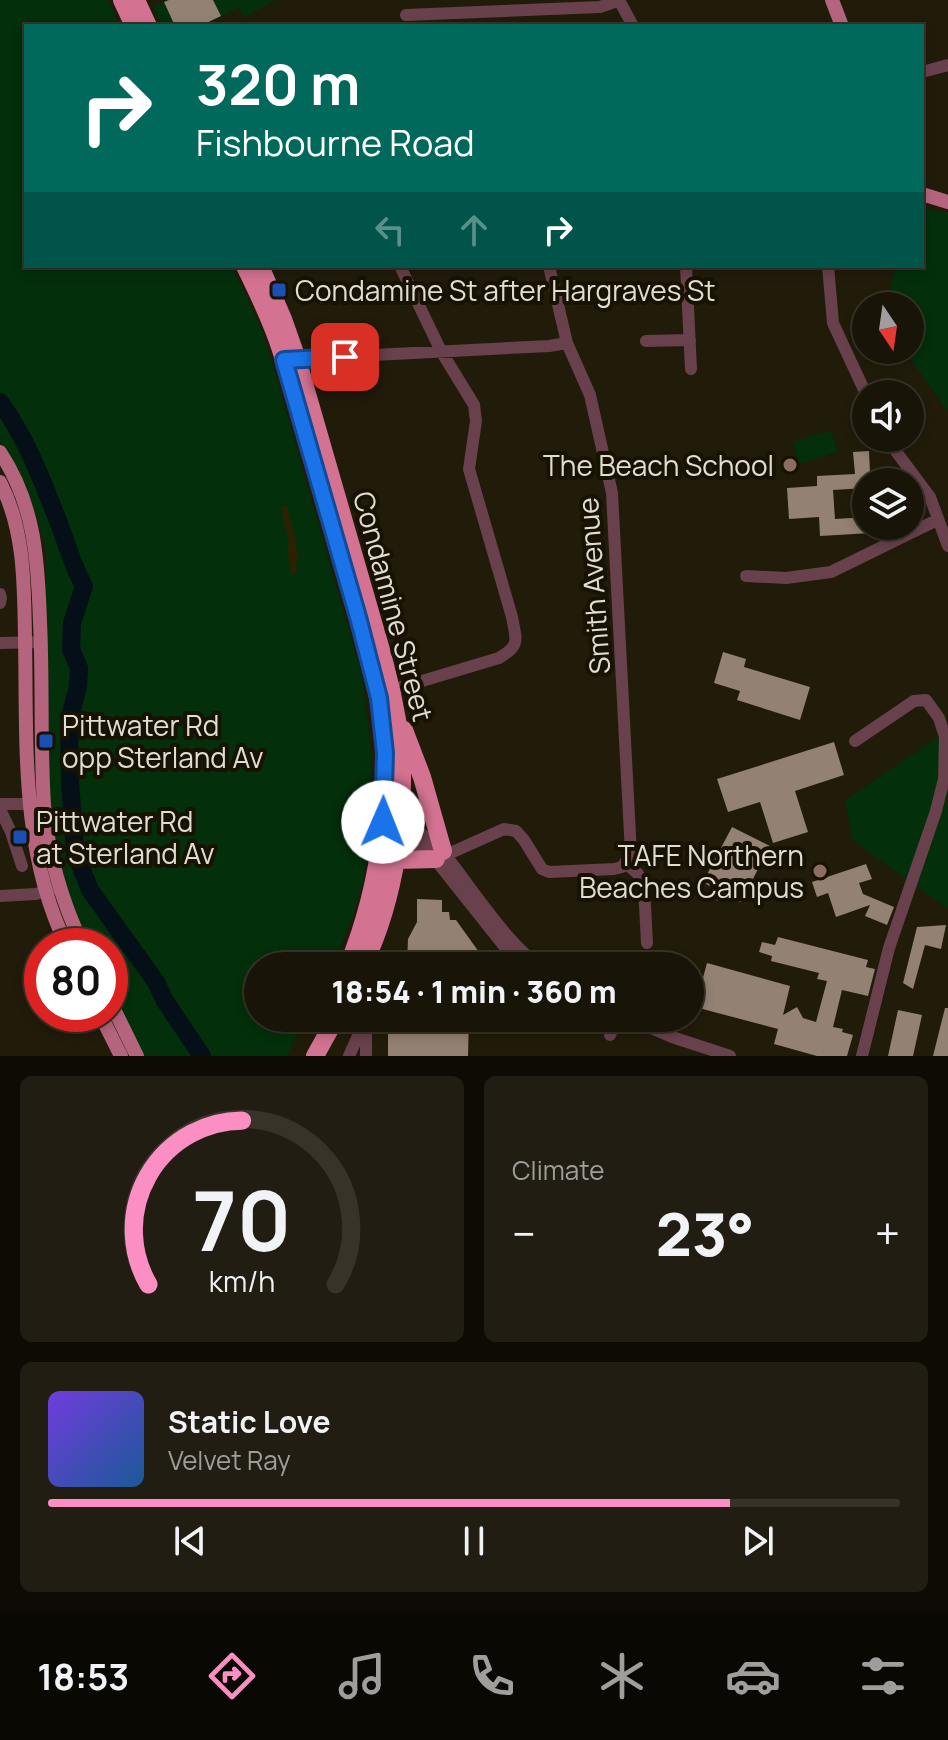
<!DOCTYPE html>
<meta charset="utf-8">
<style>
body{margin:0;font-family:Manrope,sans-serif;background:#221d12;color:#f1f3f6;height:100vh;display:flex;flex-direction:column;font-size:30px;white-space:nowrap}
*{box-sizing:border-box;margin:0}
p{font-size:26px;color:#9f9e9c}
.icon{flex:none;width:44px;height:44px;fill:none;stroke:currentColor;stroke-width:2;stroke-linecap:round;stroke-linejoin:round}
.map{position:relative;height:1056px;overflow:hidden}
.drawer{display:flex;flex-direction:column;gap:20px;padding:20px;background:#0e0b04;flex:1}
.drawer>*{flex:none}
.guide{position:absolute;left:24px;top:24px;width:900px;height:244px;border-radius:0px;box-shadow:0 4px 12px #0003,0 0 0 2px #373329;background:#00695c;color:#fff;overflow:hidden}
.needle{width:52px;rotate:167deg}
.tools{position:absolute;left:852px;top:292px;display:grid;gap:16px}
.tools a{display:grid;place-items:center;width:72px;height:72px;border-radius:50%;background:#191408;box-shadow:0 4px 12px #0003,0 0 0 2px #373329;font-size:40px}
.speed{position:absolute;left:24px;top:928px;display:flex;gap:16px;font-size:40px;font-weight:700;text-align:center}
.speed>*{display:grid;place-content:center;width:104px;height:104px;border-radius:50%;background:#191408;box-shadow:0 4px 12px #0003,0 0 0 2px #373329;line-height:1}
.speed .limit{border:12px solid #d22;background:#fff;color:#111}
.pin{position:absolute;display:grid;place-items:center;width:68px;height:68px;color:#fff;margin:-34px;border-radius:16px;box-shadow:0 4px 12px #0006}
.me{position:absolute;width:88px;margin:-44px;rotate:1deg;stroke-linejoin:round;filter:drop-shadow(0 0 6px #0008)}
.turn{display:flex;align-items:center;gap:28px;height:168px;padding:0 40px;font-size:36px}
.turn .icon{width:104px;height:104px;stroke-width:2.5}
.turn b{display:block;font-size:56px;line-height:68px}
.lanes{display:flex;align-items:center;height:76px;padding:0 40px;background:#0003;justify-content:center;gap:40px;direction:ltr}
.lanes .off{opacity:.35}
.big{font-size:60px;font-weight:800;line-height:1.1}
.drawer .widget{flex:1;display:flex;flex-direction:column;justify-content:center;gap:12px;min-width:0;padding:0 28px;border-radius:12px;background:#221d12}
.drawer .dial{align-items:center;gap:0}
.dial svg{height:208px;overflow:visible;fill:none;stroke:#373329;stroke-width:7;stroke-linecap:round;text-anchor:middle}
.dial text{fill:#f1f3f6;stroke:none}
.song{display:flex;align-items:center;gap:24px}
.cover{width:96px;height:96px;border-radius:12px;background:linear-gradient(135deg,hsl(260 70% 55%),hsl(210 70% 35%))}
.played{height:8px;border-radius:4px;background:linear-gradient(90deg,#fb8fc4 80%,#373329 80%)}
.keys{display:flex;justify-content:space-around;direction:ltr}
.heat{display:flex;justify-content:space-between;align-items:center;font-size:44px;direction:ltr}
.drawer .tiles{flex:1;display:grid;gap:20px;grid-template-columns:1fr 1fr}
.widget:last-child{grid-column:span 2}
.trip{position:absolute;left:244px;top:952px;width:460px;height:80px;border-radius:40px;background:#191408;box-shadow:0 4px 12px #0003,0 0 0 2px #373329;font-weight:800;line-height:80px;text-align:center}
.dock{display:flex;height:128px;justify-content:space-around;align-items:center;background:#0a0803;color:#9f9e9c}
.dock .icon{width:56px;height:56px}
.dock .active{color:#fb8fc4}
.dock b{font-size:36px;color:#f1f3f6}
.map>svg:first-child{display:block}
.green{fill:#032f0a}
.sand{fill:#2a2202}
.lines{fill:none;stroke-linecap:round;stroke-linejoin:round}
.river{stroke:#040f17;stroke-width:18}
.building{fill:#938173}
.minor{stroke:#68414c;stroke-width:12}
.major{stroke:#b4657d;stroke-width:14}
.highway{stroke:#d37391;stroke-width:18}
.route-casing{stroke:#114b97;stroke-width:20}
.route{stroke:#1a73e8;stroke-width:14}
.transit-dot{fill:#1a4fb4;stroke:#181203;stroke-width:3}
.education-dot{fill:#8d6e63;stroke:#181203;stroke-width:3}
.labels{text-anchor:middle;dominant-baseline:central;stroke-width:8;stroke-linejoin:round;paint-order:stroke}
.poi-label{font-size:28px;fill:#e1ddd2;stroke:#181203;text-anchor:start}
.street-label{font-size:28px;fill:#e1ddd2;stroke:#181203}
</style>
<div class="map">
<svg width="948" height="1056" viewBox="0 0 948 1056">
<rect width="100%" height="100%" fill="#211b0a"/>
<path class="green" d="M0,0H108L120,26H26V266H232L263,331L362,676L372,759L370,840L363,882L352,920L332,966H258V1018H306L287,1056H144L110,988V946H89L80,929L57,858L49,808L45,548L32,502L12,457L0,442Z
M168,0H275L244,18L239,8L201,26H162L153,7Z
M922,208L948,213V412L904,350H910V306H887L895,266H922Z
M831,430L838,452L799,464L793,442Z
M948,730V909L852,840L845,800Z"/>
<path class="sand" d="M283,505L288,507C288,516 291,520 293,528C296,537 295,546 299,555L296,564L298,571L294,574H292L289,566L287,546L289,538L283,520L281,507Z"/>
<g class="lines">
<path class="river" d="M0,402C26,437 42,480 58,521C67,543 72,565 84,586L72,623L71,649L79,668L78,687L69,720L70,781L75,852L90,890L156,982L165,1001L202,1056"/>
</g>
<path class="building" d="M169,0H213L221,16L200,26H175L164,2Z
M869,451L870,473H877L878,482H866V488L833,490L835,519L866,517V526H888V532L820,536L819,517L789,519L787,488L817,486V476L855,474L853,452Z
M723,652L746,659L744,667L810,687L800,720L737,700L740,691L714,683Z
M834,742L844,775L795,791L808,832L773,843L760,802L728,812L717,779Z
M732,827L770,846L741,902L730,897L717,901L713,888L703,882Z
M866,864L872,879L859,883L863,894L894,907L887,925L865,916L870,905L836,917L828,893L817,897L812,882Z
M417,899L442,900V912H449L450,920H456L489,966H418V964L407,963L408,939L417,922Z
M946,925L941,949L925,945L913,989L903,983L917,927Z
M778,937L868,960L866,967L875,969L868,996L842,990L833,1027L843,1029L842,1032L853,1035L847,1056H817L774,1044L778,1029L695,1007L707,963L790,986L783,1015L797,1007L803,1018L816,1022L827,981L817,979L819,973L771,961L772,956L759,952L762,942L775,945Z
M945,1008H948V1056H933Z
M898,1010L922,1015L913,1056H888Z
M388,1018H469L468,1056H388Z"/>
<g class="lines">
<path class="minor" d="M619,0L633,26
M406,15L600,7L620,0
M922,72L948,65
M686,266L691,369
M828,266L833,323L866,394
M646,341L690,340
M297,359L549,346L567,343
M886,438L930,497L948,546
M746,576L786,578L831,572L937,520
M0,594L1,598L0,603
M0,643L41,642
M392,690L499,658C521,645 516,640 512,617L469,469L476,421L474,405L441,351L400,266
M855,741L914,701L926,700L939,718L945,737L944,779L936,811L889,948L862,1056
M0,804H37
M0,809L11,832L22,866
M393,823C434,830 453,866 476,896C495,921 514,947 539,966
M392,837L412,841L430,853L504,946L523,966
M446,855L504,829L516,831L524,840L542,869L549,872L614,869L622,867L631,854L612,493L590,395L567,343L549,266
M626,863L638,874L644,887L647,943
M0,896L36,894L52,889
M628,1018L672,1037L730,1056
M610,1035L617,1018
M349,1056L366,1018
M366,1056V1025"/>
<path class="major" d="M832,0L842,26
M922,194L948,202
M0,452C35,505 38,560 40,622C43,683 40,744 44,805C48,854 62,902 83,946
M0,482C25,530 24,585 25,638C27,741 20,851 67,946
M110,1001L137,1056
M100,1014L121,1056"/>
<path class="highway" d="M122,0L134,26
M136,0L148,26
M245,266C258,293 272,321 281,350C297,398 309,448 324,497C343,562 366,629 378,697C394,786 382,882 348,966
M260,266L283,319L297,359L381,650C389,679 396,709 400,739C407,815 396,897 363,966
M404,730L422,777L443,851
M396,860L436,859
M315,1056L336,1018"/>
</g>
<g class="lines">
<defs>
<path id="route" d="M345,357L284,360L358,617L379,698L385,753L383,822"/>
</defs>
<use href="#route" class="route-casing"/>
<use href="#route" class="route"/>
</g>
<g class="transit-dot">
<rect x="271" y="282" width="16" height="16" rx="4"/>
<rect x="38" y="733" width="16" height="16" rx="4"/>
<rect x="12" y="829" width="16" height="16" rx="4"/>
</g>
<g class="education-dot">
<circle cx="790" cy="465" r="8"/>
<circle cx="820" cy="871" r="8"/>
</g>
<g class="labels">
<g class="poi-label">
<text x="295" y="290">Condamine St after Hargraves St</text>
<text x="774" y="465" text-anchor="end">The Beach School</text>
<text x="62" y="725">Pittwater Rd<tspan x="62" dy="32">opp Sterland Av</tspan></text>
<text x="36" y="821">Pittwater Rd<tspan x="36" dy="32">at Sterland Av</tspan></text>
<text x="804" y="855" text-anchor="end">TAFE Northern<tspan x="804" dy="32">Beaches Campus</tspan></text>
</g>
<g class="street-label">
<text transform="translate(593 586) rotate(-94)">Smith Avenue</text>
<text transform="translate(394 606) rotate(75)">Condamine Street</text>
</g>
</g>
</svg>
<div class="tools">
<a><svg class="needle" viewBox="-14 -14 28 28"><path d="M0-13l5 13h-10z" fill="#e53935"/><path d="M0 13l5-13h-10z" fill="#9f9e9c"/></svg></a>
<a><svg class="icon" aria-label="sound" viewBox="0 0 24 24"><path d="M4 9h4l5-4v14l-5-4H4zM17 9q2 3 0 6"/></svg></a>
<a><svg class="icon" aria-label="layers" viewBox="0 0 24 24"><path d="M12 4l9 5-9 5-9-5zM3 14l9 5 9-5"/></svg></a>
</div>
<div class="speed"><div class="limit">80</div></div>
<div class="pin" style="left:345px;top:357px;background:#d93025"><svg class="icon" aria-label="arrive" viewBox="0 0 24 24"><path d="M6 21V4h12l-3 4 3 4H6"/></svg></div>
<svg class="me" style="left:383px;top:822px" viewBox="-20 -20 40 40"><circle r="19" fill="#fff"/><path d="M0-13L10 11 0 6-10 11z" fill="#1a73e8"/></svg>
<div class="trip">18:54 · 1 min · 360 m</div>
<div class="guide">
<div class="turn"><svg class="icon" aria-label="right" viewBox="0 0 24 24"><path d="M7 20v-9h11M14 6l5 5-5 5"/></svg><div><b>320 m</b>Fishbourne Road</div></div>
<div class="lanes"><svg class="icon off" aria-label="left" viewBox="0 0 24 24"><path d="M17 20v-9H6M10 6l-5 5 5 5"/></svg><svg class="icon off" aria-label="ahead" viewBox="0 0 24 24"><path d="M12 20V5M6 11l6-6 6 6"/></svg><svg class="icon" aria-label="right" viewBox="0 0 24 24"><path d="M7 20v-9h11M14 6l5 5-5 5"/></svg></div>
</div>
</div>
<section class="drawer">
<div class="tiles">
<div class="widget dial"><svg viewBox="0 0 100 80">
<path d="M14 69A42 42 0 1 1 86 69"/>
<path d="M14 69A42 42 0 0 1 50 6" stroke="#fb8fc4"/>
<text x="50" y="56" font-size="32" font-weight="700">70</text>
<text x="50" y="72" font-size="11">km/h</text>
</svg></div>
<div class="widget"><p>Climate</p>
<div class="heat"><a>−</a><b class="big">23°</b><a>+</a></div>
</div>
<div class="widget">
<div class="song"><i class="cover"></i><div><b>Static Love</b><p>Velvet Ray</p></div></div>
<div class="played"></div>
<div class="keys"><svg class="icon" aria-label="previous" viewBox="0 0 24 24"><path d="M18 5L8 12l10 7zM5 5v14"/></svg><svg class="icon" aria-label="pause" viewBox="0 0 24 24"><path d="M8 5v14M16 5v14"/></svg><svg class="icon" aria-label="next" viewBox="0 0 24 24"><path d="M6 5l10 7-10 7zM19 5v14"/></svg></div>
</div>
</div>
</section>
<nav class="dock">
<b>18:53</b>
<svg class="icon active" aria-label="directions" viewBox="0 0 24 24"><path d="M12 3l9 9-9 9-9-9zM9 14v-3h6M13 9l2 2-2 2"/></svg>
<svg class="icon" aria-label="music" viewBox="0 0 24 24"><path d="M9 18V5l10-2v13"/><circle cx="6" cy="18" r="3"/><circle cx="16" cy="16" r="3"/></svg>
<svg class="icon" aria-label="phone" viewBox="0 0 24 24"><path d="M5 4h4l2 5-3 2q2 4 5 5l2-3 5 2v4C11 20 4 13 5 4z"/></svg>
<svg class="icon" aria-label="climate" viewBox="0 0 24 24"><path d="M12 3v18M4 7l16 10M4 17L20 7"/></svg>
<svg class="icon" aria-label="car" viewBox="0 0 24 24"><path d="M5 17H2v-5l4-1 3-4h7l3 4 3 1v5h-3M9 17h6M6 11h13"/><circle cx="7" cy="17" r="2"/><circle cx="17" cy="17" r="2"/></svg>
<svg class="icon" aria-label="filters" viewBox="0 0 24 24"><path d="M4 7h16M4 17h16"/><circle cx="9" cy="7" r="2"/><circle cx="15" cy="17" r="2"/></svg>
</nav>
